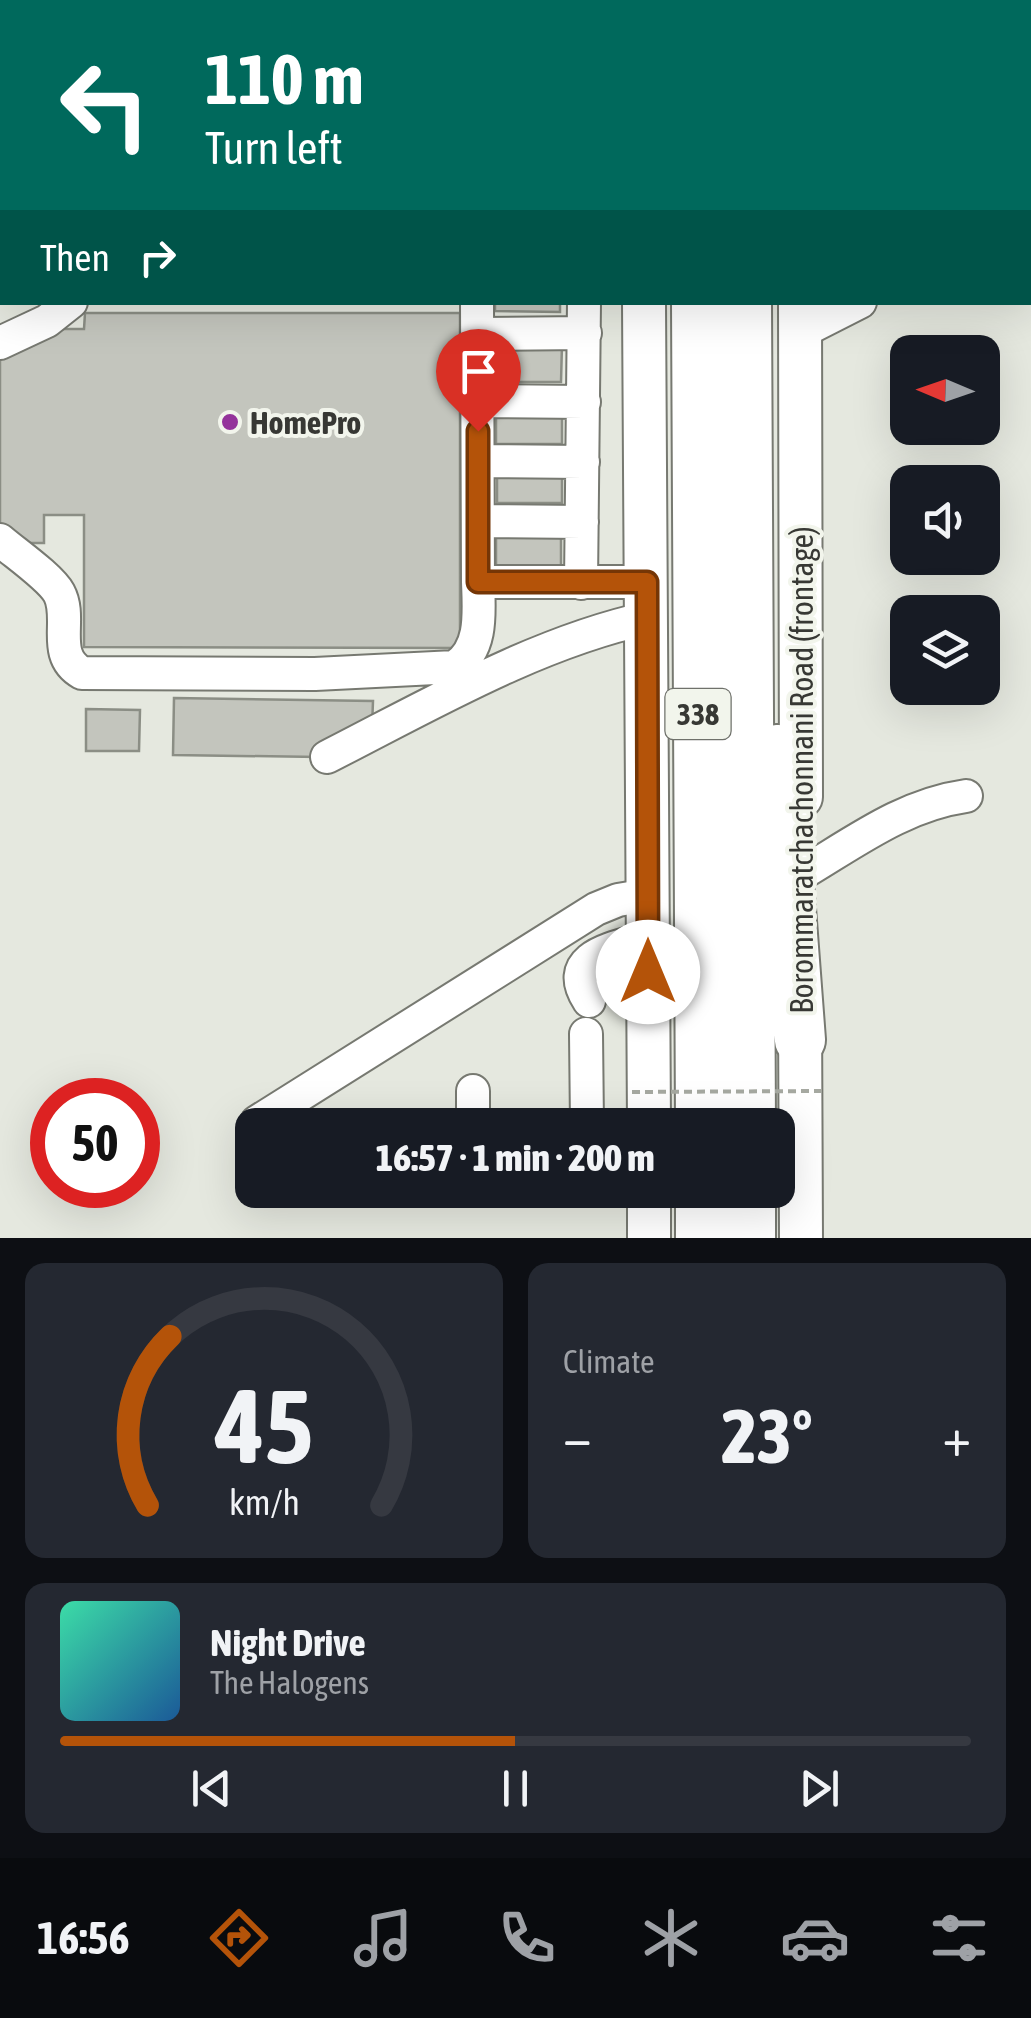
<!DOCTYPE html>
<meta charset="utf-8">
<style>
body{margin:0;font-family:"Asap Condensed",sans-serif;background:#242831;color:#f1f3f6;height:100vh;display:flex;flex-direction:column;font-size:38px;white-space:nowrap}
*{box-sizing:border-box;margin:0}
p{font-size:32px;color:#9ea1a6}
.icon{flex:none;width:55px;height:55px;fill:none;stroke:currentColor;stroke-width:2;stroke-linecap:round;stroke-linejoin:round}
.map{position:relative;height:1238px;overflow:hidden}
.side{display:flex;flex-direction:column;gap:25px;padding:25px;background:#0d0f14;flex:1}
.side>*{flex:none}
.guide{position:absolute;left:0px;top:0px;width:1032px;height:305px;box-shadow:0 10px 40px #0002;background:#00695c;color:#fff;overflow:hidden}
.needle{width:65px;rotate:272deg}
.controls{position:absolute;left:890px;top:335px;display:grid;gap:20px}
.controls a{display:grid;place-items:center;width:110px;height:110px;border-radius:20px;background:#171b24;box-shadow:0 10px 40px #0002;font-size:50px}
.speed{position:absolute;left:30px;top:1078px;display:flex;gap:20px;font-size:50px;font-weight:700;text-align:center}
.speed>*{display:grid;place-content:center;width:130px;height:130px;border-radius:50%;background:#171b24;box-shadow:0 10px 40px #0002;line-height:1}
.speed .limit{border:15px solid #d22;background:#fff;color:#111}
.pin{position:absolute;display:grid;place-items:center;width:85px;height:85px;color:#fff;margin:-102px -42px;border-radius:50% 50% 50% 0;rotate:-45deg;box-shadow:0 0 10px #0007}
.pin .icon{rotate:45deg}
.me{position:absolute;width:110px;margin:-55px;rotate:0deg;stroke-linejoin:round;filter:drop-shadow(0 0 8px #0008)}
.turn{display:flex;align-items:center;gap:35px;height:210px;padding:0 40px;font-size:45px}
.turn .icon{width:130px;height:130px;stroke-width:2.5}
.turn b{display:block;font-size:70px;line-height:85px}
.then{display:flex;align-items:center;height:95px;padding:0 40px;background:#0003;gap:20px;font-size:38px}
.big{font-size:75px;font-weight:800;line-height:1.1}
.side .card{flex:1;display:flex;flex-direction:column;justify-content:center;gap:15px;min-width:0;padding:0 35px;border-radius:20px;background:#242831}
.side .dial{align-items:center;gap:0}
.dial svg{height:260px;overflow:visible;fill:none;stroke:#363941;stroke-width:7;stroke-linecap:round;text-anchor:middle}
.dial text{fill:#f1f3f6;stroke:none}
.song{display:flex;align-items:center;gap:30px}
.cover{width:120px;height:120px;border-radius:15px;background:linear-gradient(135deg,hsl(160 70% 55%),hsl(210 70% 35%))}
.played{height:10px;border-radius:5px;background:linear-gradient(90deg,#b45309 50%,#363941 50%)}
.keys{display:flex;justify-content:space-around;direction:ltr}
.heat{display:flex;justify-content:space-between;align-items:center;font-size:55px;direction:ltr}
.side .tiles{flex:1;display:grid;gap:25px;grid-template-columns:1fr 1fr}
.card:last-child{grid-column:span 2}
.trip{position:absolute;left:235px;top:1108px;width:560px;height:100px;border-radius:20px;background:#171b24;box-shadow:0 10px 40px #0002;font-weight:800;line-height:100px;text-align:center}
.tabs{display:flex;height:160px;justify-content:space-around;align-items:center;background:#090b0e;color:#9ea1a6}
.tabs .icon{width:70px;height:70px}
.tabs .on{color:#b45309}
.tabs b{font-size:45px;color:#f1f3f6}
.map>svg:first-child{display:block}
.building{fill:#c3c5bd;stroke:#8b8e85;stroke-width:2.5}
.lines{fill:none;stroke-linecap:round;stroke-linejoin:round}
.minor-casing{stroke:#777971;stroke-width:36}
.major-casing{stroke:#777971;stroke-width:46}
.highway-casing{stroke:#777971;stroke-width:54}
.minor{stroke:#fff;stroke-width:32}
.major{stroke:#fff;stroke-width:42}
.highway{stroke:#fff;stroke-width:50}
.path-bridge{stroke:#a6a9a1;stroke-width:4;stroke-dasharray:8 5;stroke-linecap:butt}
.route-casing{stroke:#753606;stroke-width:25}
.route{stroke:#b45309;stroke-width:18}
.poi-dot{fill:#94339b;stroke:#f2f5ec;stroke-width:4}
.labels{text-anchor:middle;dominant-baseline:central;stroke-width:8;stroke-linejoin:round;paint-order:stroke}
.shield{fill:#f2f5ec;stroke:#6f716b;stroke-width:2.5}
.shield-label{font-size:30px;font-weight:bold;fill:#373834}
.poi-label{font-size:32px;font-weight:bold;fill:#373834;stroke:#f2f5ec;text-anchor:start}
.street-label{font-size:32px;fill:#373834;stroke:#f2f5ec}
</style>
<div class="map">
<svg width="1031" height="1238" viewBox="0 0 1031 1238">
<rect width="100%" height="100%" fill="#e5e8df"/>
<path class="building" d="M495,302H560V312L495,311Z
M85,313H460V648L84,647V515H44V543H24L0,525V352L42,329H84Z
M496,345H562L561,382H496Z
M496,413H562V444H496Z
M497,472H562V503H497Z
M496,535H561V573H496Z
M174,698L373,701L372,728L319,757L173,755Z
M86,709L140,710L139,751H86Z"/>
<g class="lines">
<defs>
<path id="minor" d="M0,120L2,121
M477,302L478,582H647
M801,332L860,302
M478,334L585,333
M0,343L47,321L71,302
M478,401L584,402
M478,461L583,462
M478,521L582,522
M0,540C15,553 50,577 59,593C73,619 50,655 82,673L315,674L455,667C483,649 479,612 478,582
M581,583L584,302
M327,757C429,705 537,642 648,618
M801,874C855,842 903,805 966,796
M589,1001C559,955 616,948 648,938
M586,1034L587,1125
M257,1122L596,909L618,900L648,895
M473,1125V1091"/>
<path id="major" d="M643,0V2
M797,0V2
M644,302L649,1125
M800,302L801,797
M800,1008L801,1238
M649,1190V1238"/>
<path id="highway" d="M697,0V2
M745,0V2
M697,302L701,1125
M746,302L750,1125
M778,750L800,1040
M750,1190V1238
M701,1238V1190"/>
</defs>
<use href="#minor" class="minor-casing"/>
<use href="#major" class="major-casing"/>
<use href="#highway" class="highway-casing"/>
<use href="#minor" class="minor"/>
<use href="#major" class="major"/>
<use href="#highway" class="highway"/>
<path class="path-bridge" d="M632,1092L822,1091"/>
</g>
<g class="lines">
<defs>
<path id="route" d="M478,431V582H647L648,972"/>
</defs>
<use href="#route" class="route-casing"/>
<use href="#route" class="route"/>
</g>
<circle class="poi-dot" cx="230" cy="422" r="10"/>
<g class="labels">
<rect class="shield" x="665.5" y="689" width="65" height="50" rx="8"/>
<g class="shield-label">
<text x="698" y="714">338</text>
</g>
<g class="poi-label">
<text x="250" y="422">HomePro</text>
</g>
<g class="street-label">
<text transform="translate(801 770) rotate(-90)">Borommaratchachonnani Road (frontage)</text>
</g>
</g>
</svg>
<div class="controls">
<a><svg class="needle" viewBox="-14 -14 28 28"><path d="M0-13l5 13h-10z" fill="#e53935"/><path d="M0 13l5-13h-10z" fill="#9ea1a6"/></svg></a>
<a><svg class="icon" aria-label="sound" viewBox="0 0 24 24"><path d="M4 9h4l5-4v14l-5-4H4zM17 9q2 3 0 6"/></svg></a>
<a><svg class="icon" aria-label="layers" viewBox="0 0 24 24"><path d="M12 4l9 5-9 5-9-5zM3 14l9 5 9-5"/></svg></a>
</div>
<div class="speed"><div class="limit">50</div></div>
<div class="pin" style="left:478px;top:431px;background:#d93025"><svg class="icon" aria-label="arrive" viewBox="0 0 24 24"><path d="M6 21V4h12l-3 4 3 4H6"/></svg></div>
<svg class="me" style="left:648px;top:972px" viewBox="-20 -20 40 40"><circle r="19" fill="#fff"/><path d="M0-13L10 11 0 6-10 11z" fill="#b45309"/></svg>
<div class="trip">16:57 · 1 min · 200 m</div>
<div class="guide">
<div class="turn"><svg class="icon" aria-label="left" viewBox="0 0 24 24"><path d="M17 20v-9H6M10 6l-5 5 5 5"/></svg><div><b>110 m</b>Turn left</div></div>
<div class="then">Then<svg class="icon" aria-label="right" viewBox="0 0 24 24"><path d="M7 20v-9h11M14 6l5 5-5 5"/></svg></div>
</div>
</div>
<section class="side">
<div class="tiles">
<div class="card dial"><svg viewBox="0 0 100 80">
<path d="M14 69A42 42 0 1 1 86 69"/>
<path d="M14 69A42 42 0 0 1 21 17" stroke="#b45309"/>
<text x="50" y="56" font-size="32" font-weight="700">45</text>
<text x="50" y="72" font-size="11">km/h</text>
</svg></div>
<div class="card"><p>Climate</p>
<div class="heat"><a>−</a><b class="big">23°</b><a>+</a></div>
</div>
<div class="card">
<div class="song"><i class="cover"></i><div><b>Night Drive</b><p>The Halogens</p></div></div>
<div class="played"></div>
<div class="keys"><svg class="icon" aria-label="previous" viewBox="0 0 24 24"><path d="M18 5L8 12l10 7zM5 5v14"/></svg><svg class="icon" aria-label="pause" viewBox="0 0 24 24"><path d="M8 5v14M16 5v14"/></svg><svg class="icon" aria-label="next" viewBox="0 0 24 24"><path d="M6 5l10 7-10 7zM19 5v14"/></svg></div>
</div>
</div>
</section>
<nav class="tabs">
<b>16:56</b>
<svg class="icon on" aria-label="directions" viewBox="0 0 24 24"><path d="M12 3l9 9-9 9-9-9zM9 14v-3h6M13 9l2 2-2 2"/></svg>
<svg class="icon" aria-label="music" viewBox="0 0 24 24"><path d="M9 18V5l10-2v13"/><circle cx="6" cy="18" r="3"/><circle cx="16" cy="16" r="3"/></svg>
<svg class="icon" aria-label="phone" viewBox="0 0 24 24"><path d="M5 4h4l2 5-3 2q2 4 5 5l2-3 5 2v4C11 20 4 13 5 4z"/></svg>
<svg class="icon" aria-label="climate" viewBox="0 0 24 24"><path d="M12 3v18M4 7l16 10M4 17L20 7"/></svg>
<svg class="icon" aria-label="car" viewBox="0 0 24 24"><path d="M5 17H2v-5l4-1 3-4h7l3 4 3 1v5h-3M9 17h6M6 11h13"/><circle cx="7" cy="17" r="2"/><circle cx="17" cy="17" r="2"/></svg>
<svg class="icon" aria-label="filters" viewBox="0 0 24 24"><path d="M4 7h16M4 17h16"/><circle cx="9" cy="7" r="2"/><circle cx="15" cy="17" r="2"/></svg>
</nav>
